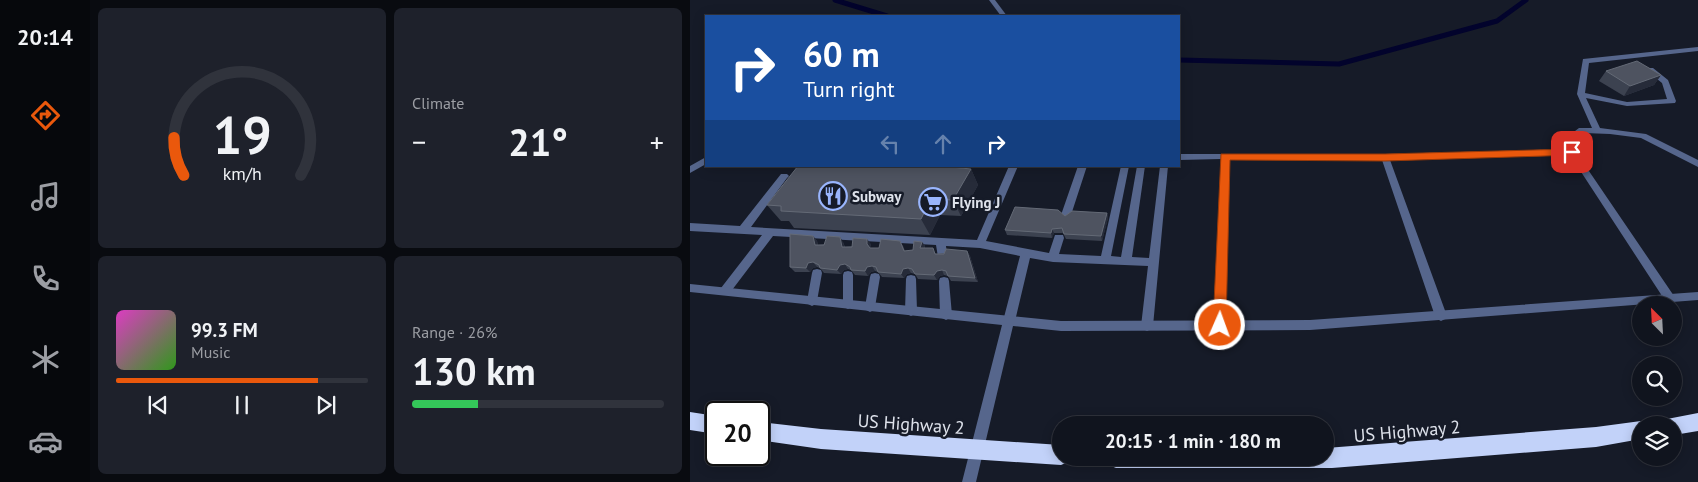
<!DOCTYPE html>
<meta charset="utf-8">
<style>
body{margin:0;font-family:"PT Sans",sans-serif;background:#1e212b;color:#f1f3f6;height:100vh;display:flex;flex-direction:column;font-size:19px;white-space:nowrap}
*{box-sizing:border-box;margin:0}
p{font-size:16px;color:#9c9ea4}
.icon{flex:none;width:28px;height:28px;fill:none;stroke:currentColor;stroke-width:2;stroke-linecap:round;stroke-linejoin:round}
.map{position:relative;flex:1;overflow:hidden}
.side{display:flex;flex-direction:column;gap:8px;padding:8px;background:#090b10;width:600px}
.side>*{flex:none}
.hud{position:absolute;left:15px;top:15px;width:475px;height:152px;border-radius:0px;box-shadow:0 2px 12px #0003,0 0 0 1px #30333c;background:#1a4fa0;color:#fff;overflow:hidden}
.needle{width:32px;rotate:336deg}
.tools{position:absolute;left:942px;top:296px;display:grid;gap:10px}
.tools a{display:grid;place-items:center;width:50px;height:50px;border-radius:50%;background:#10141e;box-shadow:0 2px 12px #0003,0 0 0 1px #30333c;font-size:25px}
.speed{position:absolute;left:15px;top:401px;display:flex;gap:10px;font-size:25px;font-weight:700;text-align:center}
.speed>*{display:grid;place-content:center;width:65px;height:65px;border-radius:50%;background:#10141e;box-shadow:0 2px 12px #0003,0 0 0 1px #30333c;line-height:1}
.speed .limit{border:2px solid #111;border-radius:8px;background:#fff;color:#111}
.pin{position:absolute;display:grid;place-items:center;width:42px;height:42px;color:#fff;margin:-21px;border-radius:10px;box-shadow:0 2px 8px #0006}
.me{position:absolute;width:55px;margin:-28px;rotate:2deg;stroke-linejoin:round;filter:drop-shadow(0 0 4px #0008)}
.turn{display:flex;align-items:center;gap:18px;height:105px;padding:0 15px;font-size:22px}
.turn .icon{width:65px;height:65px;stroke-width:2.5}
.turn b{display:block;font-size:35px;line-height:42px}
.lanes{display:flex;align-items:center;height:48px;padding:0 15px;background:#0003;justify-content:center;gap:25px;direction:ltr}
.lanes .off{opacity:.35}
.big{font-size:38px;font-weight:600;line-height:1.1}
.side .tile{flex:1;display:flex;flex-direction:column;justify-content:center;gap:8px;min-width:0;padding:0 18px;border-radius:8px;background:#1e212b}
.side .dial{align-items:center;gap:0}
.dial svg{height:130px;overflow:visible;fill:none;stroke:#30333c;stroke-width:7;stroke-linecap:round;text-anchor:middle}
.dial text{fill:#f1f3f6;stroke:none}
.song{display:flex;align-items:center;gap:15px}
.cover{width:60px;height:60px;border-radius:8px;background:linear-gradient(135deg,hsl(310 70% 55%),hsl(110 70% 35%))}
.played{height:5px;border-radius:2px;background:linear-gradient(90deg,#ea580c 80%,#30333c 80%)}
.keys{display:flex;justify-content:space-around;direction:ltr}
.heat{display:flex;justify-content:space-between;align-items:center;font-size:28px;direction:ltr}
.charge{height:8px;border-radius:4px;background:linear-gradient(90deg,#34c759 26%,#30333c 0)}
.side .tiles{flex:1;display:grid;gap:8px;grid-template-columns:repeat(2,1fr)}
.trip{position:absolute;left:362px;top:416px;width:282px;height:50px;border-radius:25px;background:#10141e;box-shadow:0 2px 12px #0003,0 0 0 1px #30333c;font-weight:600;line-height:50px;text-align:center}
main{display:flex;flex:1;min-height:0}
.menu{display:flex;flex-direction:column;width:90px;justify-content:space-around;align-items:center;background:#06080c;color:#9c9ea4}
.menu .icon{width:35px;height:35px}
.menu .active{color:#ea580c}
.menu b{font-size:22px;color:#f1f3f6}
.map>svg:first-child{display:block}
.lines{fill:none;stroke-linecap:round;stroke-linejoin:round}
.stream{stroke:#02032c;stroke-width:5}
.lane{fill:#56668c;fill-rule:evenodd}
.street{fill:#56668c;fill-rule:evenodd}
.highway{fill:#c2d2f9;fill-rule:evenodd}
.wall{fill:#3c4250}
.shaded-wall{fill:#262b39}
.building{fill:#4e5360;stroke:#646a76}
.route{fill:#ea580c;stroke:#983908}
.labels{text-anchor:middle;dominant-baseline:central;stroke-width:5;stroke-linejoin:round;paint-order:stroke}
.poi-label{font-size:15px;font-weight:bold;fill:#dee2eb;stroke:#161b28;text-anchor:start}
.near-street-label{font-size:18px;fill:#dee2eb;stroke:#161b28}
</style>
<main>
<nav class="menu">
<b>20:14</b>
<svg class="icon active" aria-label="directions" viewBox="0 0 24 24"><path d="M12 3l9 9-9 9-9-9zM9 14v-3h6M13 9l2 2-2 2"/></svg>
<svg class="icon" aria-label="music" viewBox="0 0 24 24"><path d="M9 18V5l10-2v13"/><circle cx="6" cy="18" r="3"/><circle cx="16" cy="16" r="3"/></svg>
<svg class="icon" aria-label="phone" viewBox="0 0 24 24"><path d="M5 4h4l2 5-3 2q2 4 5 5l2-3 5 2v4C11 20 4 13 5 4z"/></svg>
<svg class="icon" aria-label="climate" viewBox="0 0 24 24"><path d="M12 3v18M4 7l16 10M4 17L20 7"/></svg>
<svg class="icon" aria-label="car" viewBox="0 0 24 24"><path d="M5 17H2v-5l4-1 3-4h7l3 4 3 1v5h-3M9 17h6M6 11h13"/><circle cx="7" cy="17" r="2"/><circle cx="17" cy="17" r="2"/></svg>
</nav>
<section class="side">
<div class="tiles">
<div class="tile dial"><svg viewBox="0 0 100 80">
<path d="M14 69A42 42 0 1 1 86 69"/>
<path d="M14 69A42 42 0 0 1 8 46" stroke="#ea580c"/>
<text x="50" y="56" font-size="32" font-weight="700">19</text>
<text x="50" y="72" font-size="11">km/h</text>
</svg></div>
<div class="tile"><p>Climate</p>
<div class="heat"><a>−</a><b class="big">21°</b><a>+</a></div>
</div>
<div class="tile">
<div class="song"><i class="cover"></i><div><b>99.3 FM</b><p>Music</p></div></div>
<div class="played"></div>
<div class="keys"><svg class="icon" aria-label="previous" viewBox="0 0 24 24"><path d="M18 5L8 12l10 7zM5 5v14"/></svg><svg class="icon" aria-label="pause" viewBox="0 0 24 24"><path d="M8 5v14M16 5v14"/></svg><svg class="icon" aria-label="next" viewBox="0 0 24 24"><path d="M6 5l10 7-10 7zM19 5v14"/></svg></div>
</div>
<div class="tile"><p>Range · 26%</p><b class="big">130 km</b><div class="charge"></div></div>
</div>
</section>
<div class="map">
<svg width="1008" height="482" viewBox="0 0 1008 482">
<rect width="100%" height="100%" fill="#161b28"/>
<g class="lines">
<path class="stream" d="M145,0L197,16
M489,60L649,64L807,21L836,0"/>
<path class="lane" d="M299,0H305L317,16H311Z
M1008,47V51L899,63L895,93L937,102L977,99L972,83L956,70L957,68H963L978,80L986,101L985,103L937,106L896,98L910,128L956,134L1008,160V167L951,138L920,134L894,133L884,140L886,152L984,296L985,299L984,302L980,304L976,302L880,155L700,160L757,316L755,319L751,321L747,319L745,316L692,160L539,159L535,325L533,328L529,330L525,328L523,325L531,159L489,160V154H695L877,149L876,139L877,137L889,128H902L887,94L893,59Z
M16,157V164L0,173V166Z
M319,166H328L296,241L359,253L365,235H373L374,238L369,254L411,256L431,166H439L421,256L431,257L447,166H455L442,257L459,258L470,166H478L463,326L461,329L457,331L453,329L451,326L458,266L363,262L340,258L325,321L323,324L319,326L315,324L313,321L330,256L290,248L256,246L257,254L256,257H248L246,245L83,236L39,294L35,295L31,294L30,291L31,288L72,235L0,231V223L50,226L91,174H97L99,176L97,178L61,227L287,240Z
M388,166H397L381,215L376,219L371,215Z
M127,269L131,270L132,273L127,301L126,304L122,306L118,304L117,301L122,273L123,270Z
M158,271L162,272L163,275V304L162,307L158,309L154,307L153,304V275L154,272Z
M185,273L189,274L190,277L185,307L184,310L180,312L176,310L175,307L180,277L181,274Z
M221,275L225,276L226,279L227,311L225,314L221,316L217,314L215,311L216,279L217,276Z
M254,277L258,278L259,281L262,315L260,318L256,320L252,318L250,315L249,281L250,278Z"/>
<path class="street" d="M0,284L371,321L620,320L1008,292V300L620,330L371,331L323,326L286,482H272L312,325L0,292Z"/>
<path class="highway" d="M0,412L26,416V434L0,430Z
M1008,413V431L984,435V425H975L977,419Z
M951,421L959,425H951V439L906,447L642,468H426L419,465L416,458H636V448L906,427Z
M69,422L131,429L371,445V458H380L378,462L371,465L131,449L69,440Z"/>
</g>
<path class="wall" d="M916,71L971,75L964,85L934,96L909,81Z
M281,169L288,185L271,216L250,215L240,235L104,228L99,221H91L77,205Z
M417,213L418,218L412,241L376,239L373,233H364L362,238L317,235L315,230L375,216Z
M123,236L127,241L128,245L153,242L155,247L181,244L180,248H189L210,241L213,246L215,251L223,250L232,242L235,246V248L246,254L277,251L280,256L288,282L261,281L258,276L254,275L250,276L247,280L228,279L225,274L221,273L217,274L214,278L192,277L188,272L185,271L181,272L178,276L165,275L161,270L158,269L154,270L151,274L134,273L130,268L127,267L123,268L120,272H105L100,267Z"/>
<path class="shaded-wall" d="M971,75L964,85L934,96L940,86Z
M281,169L288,185L271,216L263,200Z
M241,199L250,215L240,235L231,219Z
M417,213L418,218L412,241L411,236Z
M362,229L364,233L362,238L361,233Z
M123,236L127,241L129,250L125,245Z
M150,237L153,242L156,252L152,247Z
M177,239L181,244L180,249L177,244Z
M232,242L235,246L233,252L230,248Z
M277,251L280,256L288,282L285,278Z
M123,262L127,267L123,268L120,272L116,268L118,263Z
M155,264L158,269L154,270L151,274L147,270L150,265Z
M182,266L185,271L181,272L178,276L175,271L177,267Z
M218,268L221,273L217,274L214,278L211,274L213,269Z
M252,270L254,275L250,276L247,280L244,275L247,271Z"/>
<path class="building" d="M947,61L971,75L940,86L916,71Z
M108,166H251L281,169L263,200L241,199L231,219L91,211V206L77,205Z
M325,207L368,210L375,216L382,211L417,213L411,236L374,234L372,228L362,229L361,233L315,230Z
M100,234L123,236L125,245H134L137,236L150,237L152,247H162L163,238L177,239V244L180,248H189L191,239L210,241L214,251L223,250L224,241L232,242L230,248H243L245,254H254L256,249L277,251L285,278L258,276L256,271L252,270L247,271L244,275L225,274L222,269L218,268L213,269L211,274L188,272L186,267L182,266L177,267L175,271L161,270L160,267L155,264L150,265L147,270L130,268L129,265L123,262L118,263L116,268L100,267Z"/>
<path class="route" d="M882,149L887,152L886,155L695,161L540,160L536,325L534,329L530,331L525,329L523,325L531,154H695Z"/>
<defs>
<symbol id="restaurant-ring" viewBox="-11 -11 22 22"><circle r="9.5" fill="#161b28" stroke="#99b5fd" stroke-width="1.5"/><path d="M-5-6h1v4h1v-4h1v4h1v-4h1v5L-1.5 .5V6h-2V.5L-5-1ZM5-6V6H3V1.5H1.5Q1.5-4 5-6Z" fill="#99b5fd"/></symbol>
<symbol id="supermarket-ring" viewBox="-11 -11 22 22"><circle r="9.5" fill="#161b28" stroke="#99b5fd" stroke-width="1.5"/><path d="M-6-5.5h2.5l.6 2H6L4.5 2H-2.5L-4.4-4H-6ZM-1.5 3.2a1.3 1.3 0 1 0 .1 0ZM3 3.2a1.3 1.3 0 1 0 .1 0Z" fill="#99b5fd"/></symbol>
</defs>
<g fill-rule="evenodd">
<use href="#restaurant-ring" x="127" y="180" width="32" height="32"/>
<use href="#supermarket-ring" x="227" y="186" width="32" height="32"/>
</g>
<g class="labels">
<g class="poi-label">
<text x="162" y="196">Subway</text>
<text x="262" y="202">Flying J</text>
</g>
<g class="near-street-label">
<text transform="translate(221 424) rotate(4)">US Highway 2</text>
<text transform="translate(717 431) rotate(-5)">US Highway 2</text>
</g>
</g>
</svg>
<div class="tools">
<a><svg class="needle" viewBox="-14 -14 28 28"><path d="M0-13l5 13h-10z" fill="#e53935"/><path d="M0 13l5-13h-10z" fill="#9c9ea4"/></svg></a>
<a><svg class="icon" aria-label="search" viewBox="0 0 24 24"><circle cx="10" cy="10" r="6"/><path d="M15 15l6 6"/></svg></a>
<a><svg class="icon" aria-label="layers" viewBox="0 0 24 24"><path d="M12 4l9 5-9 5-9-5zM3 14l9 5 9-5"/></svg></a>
</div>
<div class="speed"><div class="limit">20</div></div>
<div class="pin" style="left:882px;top:152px;background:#d93025"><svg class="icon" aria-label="arrive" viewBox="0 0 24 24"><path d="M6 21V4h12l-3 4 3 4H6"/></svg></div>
<svg class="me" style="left:530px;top:325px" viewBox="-20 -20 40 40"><circle r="17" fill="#ea580c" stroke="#fff" stroke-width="3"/><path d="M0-11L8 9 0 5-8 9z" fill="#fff"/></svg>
<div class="trip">20:15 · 1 min · 180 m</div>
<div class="hud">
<div class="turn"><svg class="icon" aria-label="right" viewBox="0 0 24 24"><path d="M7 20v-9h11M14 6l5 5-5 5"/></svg><div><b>60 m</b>Turn right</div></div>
<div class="lanes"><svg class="icon off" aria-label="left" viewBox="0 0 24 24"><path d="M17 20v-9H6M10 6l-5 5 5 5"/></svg><svg class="icon off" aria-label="ahead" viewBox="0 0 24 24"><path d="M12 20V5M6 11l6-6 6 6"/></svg><svg class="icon" aria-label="right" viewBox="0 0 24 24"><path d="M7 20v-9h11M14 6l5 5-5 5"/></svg></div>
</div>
</div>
</main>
